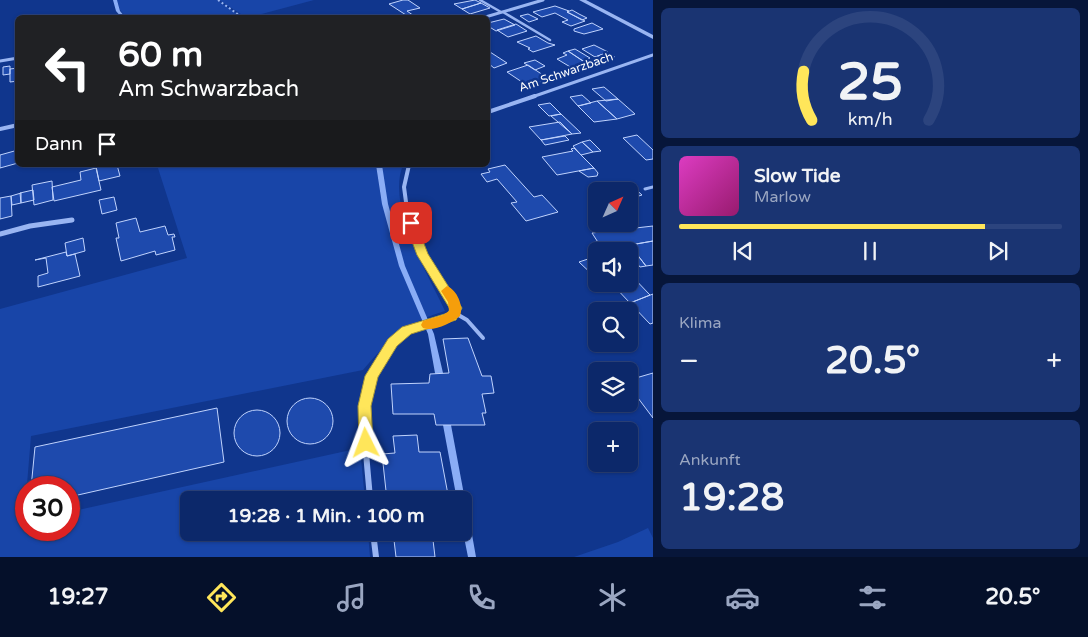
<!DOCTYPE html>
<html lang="de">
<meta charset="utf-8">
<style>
body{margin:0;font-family:"Varela Round",sans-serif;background:#1a3472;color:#f1f3f6;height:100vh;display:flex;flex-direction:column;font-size:19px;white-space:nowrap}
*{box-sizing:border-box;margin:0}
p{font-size:16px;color:#9aa6c1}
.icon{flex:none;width:28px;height:28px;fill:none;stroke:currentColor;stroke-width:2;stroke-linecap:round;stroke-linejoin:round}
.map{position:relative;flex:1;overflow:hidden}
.details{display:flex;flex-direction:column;gap:8px;padding:8px;background:#07163a;width:435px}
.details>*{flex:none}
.hud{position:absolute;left:15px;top:15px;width:475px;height:152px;border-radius:8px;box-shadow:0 1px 4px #0004,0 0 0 1px #2c447e;background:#202124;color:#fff;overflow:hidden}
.needle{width:32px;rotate:45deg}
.tools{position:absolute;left:588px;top:182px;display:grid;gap:10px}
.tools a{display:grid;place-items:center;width:50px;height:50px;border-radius:8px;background:#0c286a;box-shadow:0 1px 4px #0004,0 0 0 1px #2c447e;font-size:25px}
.speed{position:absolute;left:15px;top:476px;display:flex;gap:10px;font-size:25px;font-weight:700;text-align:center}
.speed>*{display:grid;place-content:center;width:65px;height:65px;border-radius:50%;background:#0c286a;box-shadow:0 1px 4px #0004,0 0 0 1px #2c447e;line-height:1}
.speed .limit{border:8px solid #d22;background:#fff;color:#111}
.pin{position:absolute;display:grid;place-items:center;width:42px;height:42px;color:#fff;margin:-21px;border-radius:10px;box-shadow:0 2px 8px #0006}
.me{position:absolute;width:55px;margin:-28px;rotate:357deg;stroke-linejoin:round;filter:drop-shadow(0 0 4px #0008)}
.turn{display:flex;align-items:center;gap:18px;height:105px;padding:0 20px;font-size:22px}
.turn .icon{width:65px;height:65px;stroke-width:2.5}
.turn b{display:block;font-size:35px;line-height:42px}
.then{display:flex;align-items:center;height:48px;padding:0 20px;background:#0003;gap:10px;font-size:19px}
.big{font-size:38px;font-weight:700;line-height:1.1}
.details .tile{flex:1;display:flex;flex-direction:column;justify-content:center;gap:8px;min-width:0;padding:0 18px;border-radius:8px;background:#1a3472}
.details .dial{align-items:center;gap:0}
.dial svg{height:130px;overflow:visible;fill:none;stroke:#2c447e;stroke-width:7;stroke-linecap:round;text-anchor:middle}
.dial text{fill:#f1f3f6;stroke:none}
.song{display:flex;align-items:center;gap:15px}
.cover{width:60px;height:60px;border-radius:8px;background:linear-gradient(135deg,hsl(310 70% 55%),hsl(320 70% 35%))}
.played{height:5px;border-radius:2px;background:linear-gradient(90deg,#ffe65a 80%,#2c447e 80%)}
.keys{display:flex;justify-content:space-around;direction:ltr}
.heat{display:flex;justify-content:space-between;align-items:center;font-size:28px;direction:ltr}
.trip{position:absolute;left:180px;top:491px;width:292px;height:50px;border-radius:8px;background:#0c286a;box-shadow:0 1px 4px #0004,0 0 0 1px #2c447e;font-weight:700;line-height:50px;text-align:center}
.menu{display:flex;height:80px;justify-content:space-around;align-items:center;background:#05102a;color:#9aa6c1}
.menu .icon{width:35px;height:35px}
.menu .active{color:#ffe65a}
.menu b{font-size:22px;color:#f1f3f6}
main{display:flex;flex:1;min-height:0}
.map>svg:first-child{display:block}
.green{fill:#1845a8}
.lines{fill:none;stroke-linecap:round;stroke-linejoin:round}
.stream{fill:#8aadf6;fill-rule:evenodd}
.building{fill:#1e4aad;stroke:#c0d3fd}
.path{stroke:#99b5f2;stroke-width:2;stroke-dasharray:2 2.5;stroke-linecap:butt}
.service-far2{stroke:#99b5f2;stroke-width:2.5}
.service-far1{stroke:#99b5f2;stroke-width:3}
.service{stroke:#99b5f2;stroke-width:4}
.minor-far3{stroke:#99b5f2;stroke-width:3}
.minor-far2{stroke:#99b5f2;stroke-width:4}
.minor-far1{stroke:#99b5f2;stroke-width:5}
.minor{stroke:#99b5f2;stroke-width:6}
.tertiary{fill:#99b5f2;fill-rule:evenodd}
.route{fill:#ffe65a;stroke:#a6963a}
.slow{fill:#f59e0b}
.labels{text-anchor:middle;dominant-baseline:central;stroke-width:5;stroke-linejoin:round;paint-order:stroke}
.far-street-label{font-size:12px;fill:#fff;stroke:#10368d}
</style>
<main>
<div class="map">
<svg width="653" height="557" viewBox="0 0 653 557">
<rect width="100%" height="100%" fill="#10368d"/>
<path class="green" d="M117,0H217L242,17H126L120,10Z
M219,0H314L247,18Z
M157,165H376L381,198V165H403C386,206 428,274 445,311C406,322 389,340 363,370L31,436L24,521H26V530H69V512L360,448L365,500H189V532L368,533L370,557H0V309L187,258Z
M648,528L653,538V557H574L618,542Z"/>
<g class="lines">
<path class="stream" d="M113,0H117L120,11L126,18H122L116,11Z
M376,165H382L388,204L405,266L434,334L443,373L442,375L439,376L436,375L435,373L428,334L399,266L382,204Z
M447,421L450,423L451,425L465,500L464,503V500H457L443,425L444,423Z
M464,508L467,509L468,512L476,557H468L463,532Z"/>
</g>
<path class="building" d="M403,0H408L420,8L407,11L417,18H397L406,15L389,4Z
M475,0L481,3L462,9L454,4Z
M481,3L490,8L470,14L462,9Z
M555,6L569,11L567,12L585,21L571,26L562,22L568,20L555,13L542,17L533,12Z
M572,10L579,14L587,18L582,20L567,12Z
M528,14L538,19L529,22L520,16Z
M504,19L515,25L496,31L488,26V23Z
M592,23L603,29L584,34L574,31V29Z
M516,24L527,31L508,37L497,30Z
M536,36L548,43L555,45L533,52L528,49L530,48L517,42Z
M594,45L608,52L595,57L582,49Z
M575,49L590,58L583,61L568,51Z
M568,51L583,61L587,63L572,68L557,59L567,55L563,53Z
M490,52L507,63L494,68L488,63V53Z
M607,53L615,57L603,61L595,57Z
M535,60L545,66L535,70L524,63Z
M528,65L549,79H550L528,86L507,72Z
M10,66V74L3,75V67Z
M18,68V81L10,82V69Z
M604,87L618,99L606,101L592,89Z
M582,95L591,103L578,106L570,97Z
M618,99L635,114L617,119L597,101Z
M597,101L617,119L594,122L578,106Z
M550,103L561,114L549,116L538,105Z
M561,114L581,133L572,134L551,116Z
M560,122L572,134L541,140L529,127Z
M637,135L653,150V159L646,160L623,138Z
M565,136L569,140L545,145L541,140Z
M590,140L601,151L593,152L582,142Z
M582,142L593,152L581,155L573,146Z
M574,148L594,168L557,175L542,157L573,151L571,149Z
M18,150V163L0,168V155Z
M117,165L120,176L99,181L96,166Z
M505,165L534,197L542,195L558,212L526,221L511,203L517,202L497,179L487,182L481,174L490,172L488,169Z
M96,168L101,190L54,201L52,187L81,180L80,172Z
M594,168L598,173L597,176L588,177L579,171Z
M52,181L53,200L34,205L32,185Z
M631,185L642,195L629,199V191L616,189Z
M33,190L34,200L21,203L20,193Z
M21,193V203L12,205L11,196Z
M11,196L12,216L0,219V198Z
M114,197L117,210L102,214L99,200Z
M136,218L140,232L165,226L168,235L174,234L175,237H172L175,250L156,255L155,251L121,261L116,238H119L116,223Z
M653,226V241L603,250L592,233Z
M83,238L85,251L67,256L65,243Z
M653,241V265L646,266L630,245Z
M600,250L601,251H596V278L579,262L594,257L590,252Z
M66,252L67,256L75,254L80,276L38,287V276L48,273L46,258L35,260Z
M639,257L646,266L640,267L633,258Z
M629,273L650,295L630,303L613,285L609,284H629Z
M653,294V323L650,324L630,303Z
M468,338L482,376H491L494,393L482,394L486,413H482L485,425H436L434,414H393L391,384L429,383L430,374L449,373L443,339Z
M653,373V418L629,386V380Z
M287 421a23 23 0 1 1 46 0a23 23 0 1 1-46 0Z
M217,408L224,462L69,497V488H31L35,447Z
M234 433a23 23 0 1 1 46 0a23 23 0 1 1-46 0Z
M417,435L419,452H440L449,500H387L382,454L395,453L393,436Z
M391,532H455V533L391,536Z
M394,540H433L435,557H396Z"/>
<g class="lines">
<path class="path" d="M218,0L243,18"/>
<path class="service-far2" d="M480,0L501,12
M503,12L550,40"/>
<path class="service-far1" d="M645,189L653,187"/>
<path class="service" d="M455,313L467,320L483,338"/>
<path class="minor-far3" d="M482,18L543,0
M0,61L18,58
M532,97L653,55"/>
<path class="minor-far2" d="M488,112L535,96
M0,129L18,125
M408,217L404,187L409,165"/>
<path class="minor-far1" d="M0,234L30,226L72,220
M376,369C384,358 392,341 402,334C418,323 449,328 457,308L423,255L408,216"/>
<path class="minor" d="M370,500C368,463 356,398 377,367
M373,532L376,557"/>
<path class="tertiary" d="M579,0H586L653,35V39Z"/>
</g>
<path class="route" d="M411,220L416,223L428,254L462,308L456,320L411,334L397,346L378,377L371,406L373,443L371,447L366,449L361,447L359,443L358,406L365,376L388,339L402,327L448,313L450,309L417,255L405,223Z"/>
<path class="slow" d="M447,286C457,290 464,306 460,316C451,323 434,332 423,328L421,325L423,321L443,315L449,311L448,302L441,291Z"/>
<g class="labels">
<g class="far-street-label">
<text transform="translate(566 72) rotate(-19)">Am Schwarzbach</text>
</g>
</g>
</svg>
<div class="tools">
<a><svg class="needle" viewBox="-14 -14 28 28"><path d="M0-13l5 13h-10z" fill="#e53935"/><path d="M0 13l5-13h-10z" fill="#9aa6c1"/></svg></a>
<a><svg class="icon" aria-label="sound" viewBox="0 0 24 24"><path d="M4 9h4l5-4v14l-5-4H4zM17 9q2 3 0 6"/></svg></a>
<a><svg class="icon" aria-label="search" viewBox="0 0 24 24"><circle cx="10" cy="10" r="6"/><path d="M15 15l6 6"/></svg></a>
<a><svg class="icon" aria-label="layers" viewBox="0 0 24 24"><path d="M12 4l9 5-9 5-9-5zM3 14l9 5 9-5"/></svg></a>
<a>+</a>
</div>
<div class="speed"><div class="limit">30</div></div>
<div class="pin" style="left:411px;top:223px;background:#d93025"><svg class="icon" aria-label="arrive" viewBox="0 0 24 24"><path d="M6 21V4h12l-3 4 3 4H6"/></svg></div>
<svg class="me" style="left:366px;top:443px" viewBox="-20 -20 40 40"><path d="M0-17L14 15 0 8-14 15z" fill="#ffe65a" stroke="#fff" stroke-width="4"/></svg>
<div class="trip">19:28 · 1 Min. · 100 m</div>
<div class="hud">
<div class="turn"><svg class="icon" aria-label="left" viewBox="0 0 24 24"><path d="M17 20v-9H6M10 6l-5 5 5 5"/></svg><div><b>60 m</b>Am Schwarzbach</div></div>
<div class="then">Dann<svg class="icon" aria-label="arrive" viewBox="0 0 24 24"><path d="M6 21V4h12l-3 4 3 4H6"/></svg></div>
</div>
</div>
<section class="details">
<div class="tile dial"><svg viewBox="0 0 100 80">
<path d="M14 69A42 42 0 1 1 86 69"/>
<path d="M14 69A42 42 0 0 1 9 39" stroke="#ffe65a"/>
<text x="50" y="56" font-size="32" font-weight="700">25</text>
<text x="50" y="72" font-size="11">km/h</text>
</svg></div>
<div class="tile">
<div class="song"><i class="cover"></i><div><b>Slow Tide</b><p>Marlow</p></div></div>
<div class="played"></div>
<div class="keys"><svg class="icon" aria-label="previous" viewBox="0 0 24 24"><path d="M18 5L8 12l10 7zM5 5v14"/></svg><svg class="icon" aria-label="pause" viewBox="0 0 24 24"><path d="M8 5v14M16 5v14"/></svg><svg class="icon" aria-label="next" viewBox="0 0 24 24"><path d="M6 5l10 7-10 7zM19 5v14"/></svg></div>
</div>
<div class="tile"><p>Klima</p>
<div class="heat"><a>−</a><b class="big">20.5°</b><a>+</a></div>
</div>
<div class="tile"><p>Ankunft</p><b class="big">19:28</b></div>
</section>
</main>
<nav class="menu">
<b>19:27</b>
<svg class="icon active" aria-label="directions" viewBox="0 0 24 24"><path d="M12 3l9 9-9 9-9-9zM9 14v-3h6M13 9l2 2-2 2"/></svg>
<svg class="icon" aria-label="music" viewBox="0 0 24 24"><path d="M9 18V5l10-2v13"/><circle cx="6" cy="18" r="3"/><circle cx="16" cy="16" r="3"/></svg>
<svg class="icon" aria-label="phone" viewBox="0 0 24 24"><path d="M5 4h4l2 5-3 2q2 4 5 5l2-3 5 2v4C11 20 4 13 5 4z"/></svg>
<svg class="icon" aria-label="climate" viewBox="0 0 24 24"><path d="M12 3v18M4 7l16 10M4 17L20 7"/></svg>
<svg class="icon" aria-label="car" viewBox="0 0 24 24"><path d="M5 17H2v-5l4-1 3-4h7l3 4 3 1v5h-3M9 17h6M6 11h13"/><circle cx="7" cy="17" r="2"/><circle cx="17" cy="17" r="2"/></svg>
<svg class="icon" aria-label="filters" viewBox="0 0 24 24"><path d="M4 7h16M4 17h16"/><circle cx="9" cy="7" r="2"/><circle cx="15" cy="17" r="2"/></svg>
<b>20.5°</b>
</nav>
